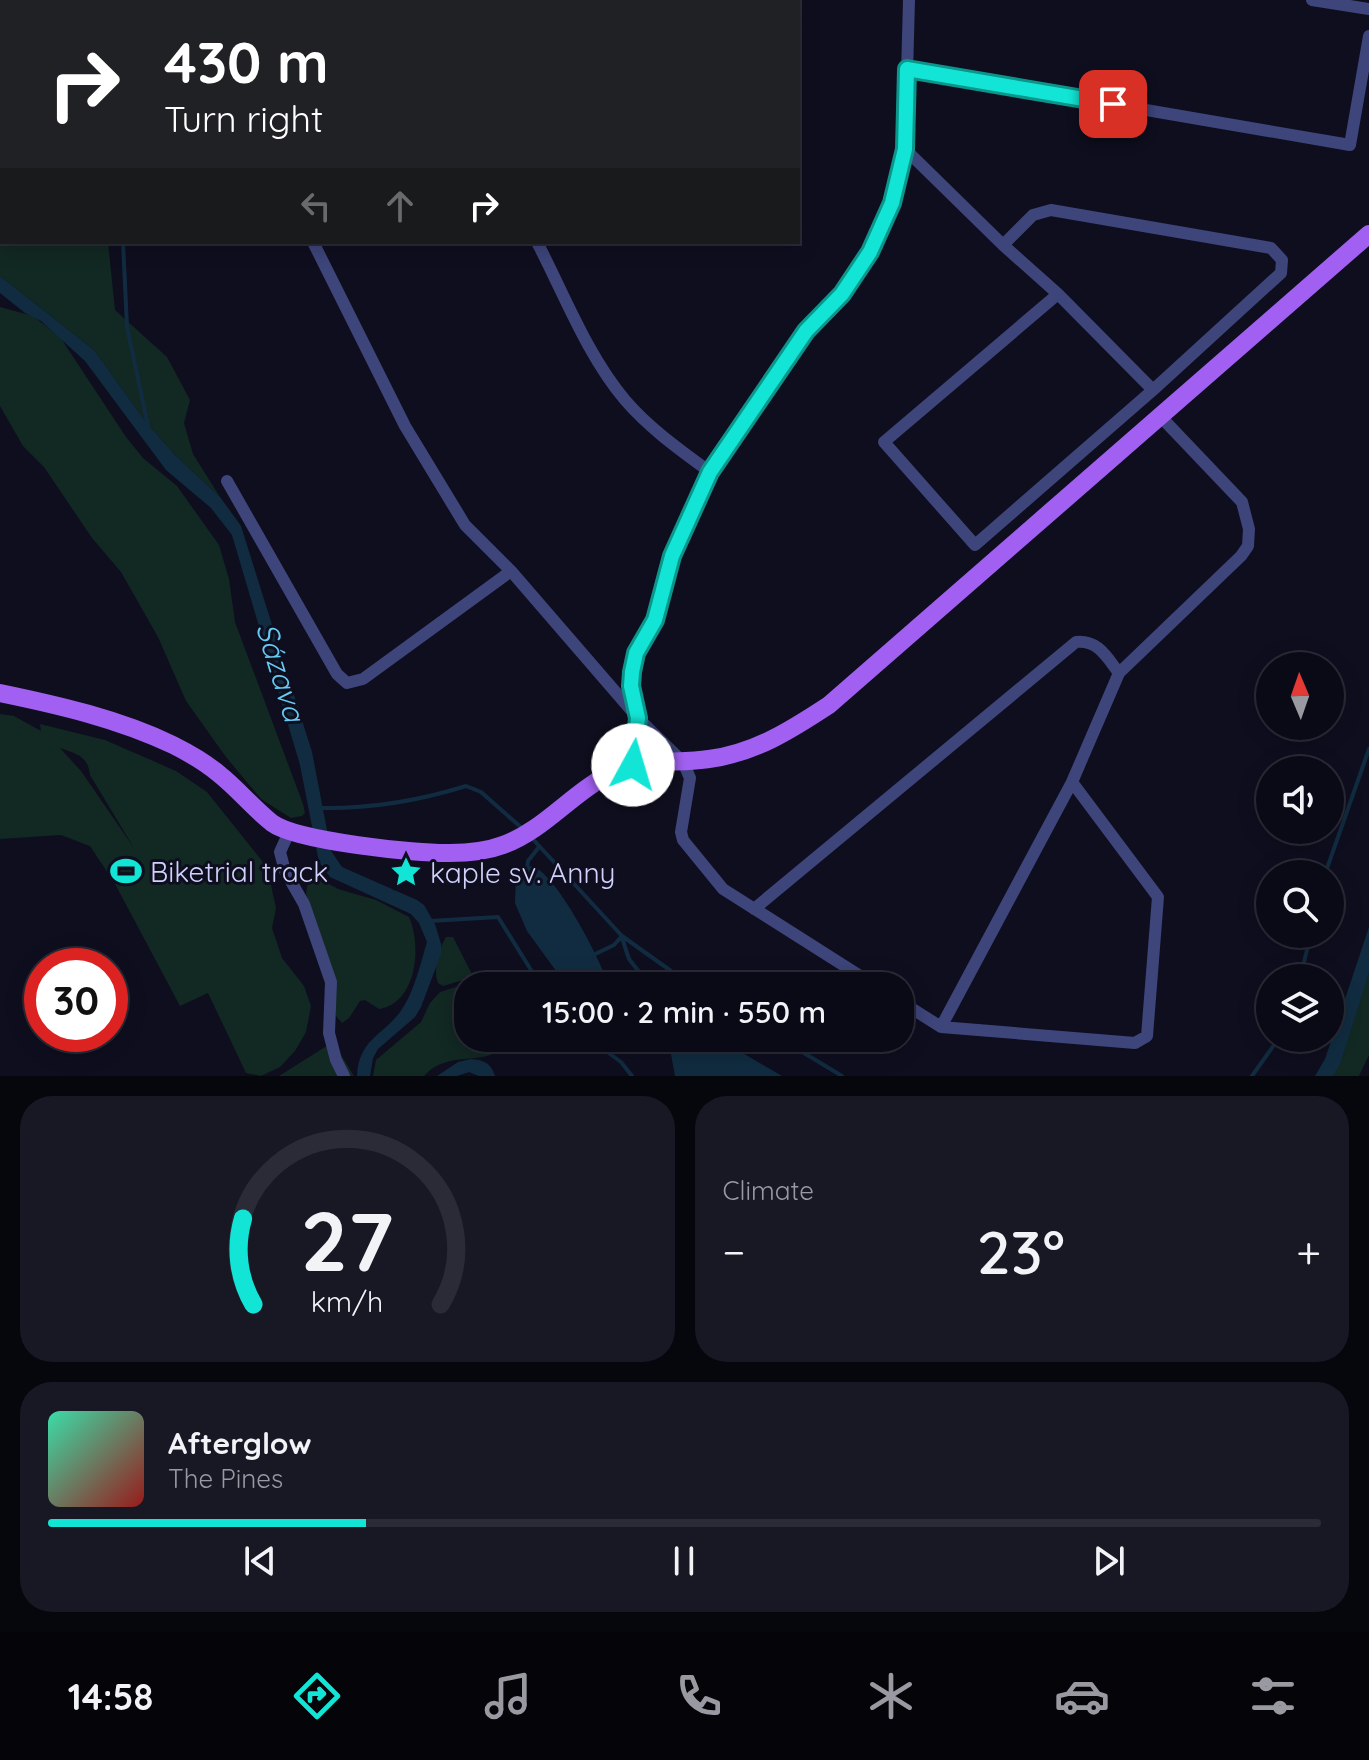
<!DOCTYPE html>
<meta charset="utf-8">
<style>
body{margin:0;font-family:Quicksand,sans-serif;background:#181824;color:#f1f3f6;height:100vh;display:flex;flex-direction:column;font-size:30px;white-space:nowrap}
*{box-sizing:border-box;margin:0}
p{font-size:26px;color:#999aa1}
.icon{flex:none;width:44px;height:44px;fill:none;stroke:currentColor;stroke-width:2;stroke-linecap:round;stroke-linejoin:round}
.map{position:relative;height:1076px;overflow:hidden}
.panel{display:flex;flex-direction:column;gap:20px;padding:20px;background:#06060d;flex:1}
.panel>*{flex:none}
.hud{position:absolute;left:0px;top:0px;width:800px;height:244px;box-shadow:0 4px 20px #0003,0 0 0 2px #2a2b36;background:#202124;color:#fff;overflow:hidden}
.needle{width:52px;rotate:358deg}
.fabs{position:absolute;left:1256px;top:652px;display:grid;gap:16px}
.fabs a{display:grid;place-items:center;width:88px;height:88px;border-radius:50%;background:#0a0a17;box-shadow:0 4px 20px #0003,0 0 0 2px #2a2b36;font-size:40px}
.speed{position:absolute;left:24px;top:948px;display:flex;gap:16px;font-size:40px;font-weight:700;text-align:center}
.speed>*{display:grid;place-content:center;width:104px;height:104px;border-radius:50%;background:#0a0a17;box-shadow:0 4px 20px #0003,0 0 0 2px #2a2b36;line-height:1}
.speed .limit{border:12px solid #d22;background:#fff;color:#111}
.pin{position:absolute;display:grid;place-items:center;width:68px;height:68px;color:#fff;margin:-34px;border-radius:16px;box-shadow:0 4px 12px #0006}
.me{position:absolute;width:88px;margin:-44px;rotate:6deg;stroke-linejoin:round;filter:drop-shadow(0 0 6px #0008)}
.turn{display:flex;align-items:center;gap:28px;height:168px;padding:0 32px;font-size:36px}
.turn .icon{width:104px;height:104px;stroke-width:2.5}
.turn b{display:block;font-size:56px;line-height:68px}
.lanes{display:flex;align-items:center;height:76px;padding:0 32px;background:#0003;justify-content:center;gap:40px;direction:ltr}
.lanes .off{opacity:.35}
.big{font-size:60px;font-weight:600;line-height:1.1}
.panel .tile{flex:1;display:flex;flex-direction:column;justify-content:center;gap:12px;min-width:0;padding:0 28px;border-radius:32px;background:#181824}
.panel .dial{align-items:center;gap:0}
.dial svg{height:208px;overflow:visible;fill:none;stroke:#2a2b36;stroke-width:7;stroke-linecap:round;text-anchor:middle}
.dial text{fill:#f1f3f6;stroke:none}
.song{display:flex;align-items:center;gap:24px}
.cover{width:96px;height:96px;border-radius:12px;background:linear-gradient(135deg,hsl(160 70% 55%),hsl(0 70% 35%))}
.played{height:8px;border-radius:4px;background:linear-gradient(90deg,#12e5d5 25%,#2a2b36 25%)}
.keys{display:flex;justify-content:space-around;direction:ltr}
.heat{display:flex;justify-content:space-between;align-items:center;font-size:44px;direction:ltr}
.panel .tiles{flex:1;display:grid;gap:20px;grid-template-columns:1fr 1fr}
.tile:last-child{grid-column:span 2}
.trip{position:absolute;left:454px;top:972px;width:460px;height:80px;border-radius:32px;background:#0a0a17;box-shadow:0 4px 20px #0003,0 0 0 2px #2a2b36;font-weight:600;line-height:80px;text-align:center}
.dock{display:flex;height:128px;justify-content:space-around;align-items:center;background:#040409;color:#999aa1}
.dock .icon{width:56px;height:56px}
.dock .selected{color:#12e5d5}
.dock b{font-size:36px;color:#f1f3f6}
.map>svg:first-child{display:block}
.green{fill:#122823;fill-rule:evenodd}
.water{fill:#112c40}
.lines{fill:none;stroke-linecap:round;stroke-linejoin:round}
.stream{stroke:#112c40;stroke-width:4}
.minor{stroke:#3d457a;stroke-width:12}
.primary{stroke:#a260f2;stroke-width:18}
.route-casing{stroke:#0c958a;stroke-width:20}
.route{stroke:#12e5d5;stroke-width:14}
.labels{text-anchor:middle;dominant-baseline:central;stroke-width:6;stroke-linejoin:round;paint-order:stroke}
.poi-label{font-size:28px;fill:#d0d2fb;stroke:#0e0e1f;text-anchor:start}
.water-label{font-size:30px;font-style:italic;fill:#66cbf3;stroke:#0e0e1f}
</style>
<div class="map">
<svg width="1369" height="1076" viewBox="0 0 1369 1076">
<rect width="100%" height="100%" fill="#0e0e1f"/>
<path class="green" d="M0,0L148,2H2V242H108L115,310L167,357L190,400L184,423L193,454L220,497L176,456L146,422L94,350L0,276Z
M0,307L33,316L60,337L126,437L143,458L177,486L219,545L229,579L235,622L303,804L305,813L302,816L291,818L261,799L226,757L186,701L158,637L121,572L92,538L44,467L23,446L0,406Z
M0,714L14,716L41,731L40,724L105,740L176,771L207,792L267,867L276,908L272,928L282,958L304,986L311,1006L306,1032L295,1051L280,1067L261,1076L246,1073L208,993L180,1006L114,882L90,846L61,835L0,839ZM60,748C77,754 88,756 90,775L134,848L81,771Z
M316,877L338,889L376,900L409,917C422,946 417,1003 379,1009L365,1000L360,1001L349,1018L342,1023L336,1016L318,929L306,894L308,881Z
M446,937H453L478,986H468V1038H502L504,1047C483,1067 448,1049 424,1076H373L376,1060L421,1022L430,1003L440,992L472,982L470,978L443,986L438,983C433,969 438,950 446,937Z
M1369,973V1055L1359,1076H1333Z
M333,1042L354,1076H279Z"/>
<path class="water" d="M191,0H468L191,2Z
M0,276L94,350L146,422L176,456L220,497L241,526L312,752L331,851L342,867L417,900L424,905L435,924L441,944V954L421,1007L415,1017L378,1049L373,1058L370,1076H357C359,1036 387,1035 404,1006C415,988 421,962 427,942L419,923L411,914L330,877L319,862L300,765L232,535L211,508L166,470L85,361L41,321L25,313L0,293Z
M524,865C527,866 534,866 536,868C559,880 601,960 609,986H567L527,931L515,903L516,875Z
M1369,927V973L1340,1064L1333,1076H1315L1325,1059Z
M668,1038H717L782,1076H675Z
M471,1059C484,1060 491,1063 495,1076H479L469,1072L457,1076H437L458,1062Z"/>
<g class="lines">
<path class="stream" d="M122,0L124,2
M123,242L127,327L148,426
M319,808C370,809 418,801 466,786L481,792L524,830
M530,836L622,936L692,986
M527,869L528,861L539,847
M1325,874L1369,749
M430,921L498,917L541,986
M622,938L629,959L650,986
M591,956L614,945L622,936
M1300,978L1311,934
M588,1038L621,1062L632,1076
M779,1038L842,1076
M1252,1076L1279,1038"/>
<path class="minor" d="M162,0L164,2
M1312,0L1369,9
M907,69L1350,145L1369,36
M905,149L1003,245L1058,294L1153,390
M313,242L405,426L465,525L511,571L638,718L683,762L690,778L681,832L683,840L723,889L876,986
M537,242C564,294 587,355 625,400C649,428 680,450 710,472
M1003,245L1033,215L1051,210L1271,248L1282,260L1281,273L1153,390L975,545L884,442L1058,294
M227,481L337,674L347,683L363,679L511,571
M633,765L638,718L631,686L636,653L655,620L672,556L710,472L806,331L842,294L870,252L892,203L905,149L909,0
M289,832L280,852L285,871L304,904L331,982L329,1033L336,1060L344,1076
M754,909L1076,642C1098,640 1106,656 1119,673
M900,1001L941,1027L1135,1043L1147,1036L1158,897L1072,782
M941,1027L1072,782L1119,673L1241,556L1248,546L1249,529L1242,502L1161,417"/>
<path class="primary" d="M0,693C58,705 119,719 173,745C189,753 205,762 219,774C238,789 253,808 272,823C296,841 417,854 450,853C467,853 487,851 503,845C545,830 574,790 614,772C643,758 678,764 709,759C755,753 791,730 829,705L1369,234"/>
</g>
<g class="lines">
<defs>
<path id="route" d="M633,765L638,718L631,686L632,672L636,653L655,620L672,556L710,472L806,331L842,294L870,252L892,203L905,149L907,69L1113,104"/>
</defs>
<use href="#route" class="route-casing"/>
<use href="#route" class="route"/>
</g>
<defs>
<symbol id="stadium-bare" viewBox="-9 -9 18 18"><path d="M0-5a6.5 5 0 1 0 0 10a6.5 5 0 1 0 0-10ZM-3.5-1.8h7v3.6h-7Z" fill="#12e5d5" stroke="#0e0e1f" stroke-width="2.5" paint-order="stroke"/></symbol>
<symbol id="sight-bare" viewBox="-9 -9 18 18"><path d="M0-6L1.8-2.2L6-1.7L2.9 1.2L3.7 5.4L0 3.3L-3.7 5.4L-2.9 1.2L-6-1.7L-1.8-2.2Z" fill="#12e5d5" stroke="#0e0e1f" stroke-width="2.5" paint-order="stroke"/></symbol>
</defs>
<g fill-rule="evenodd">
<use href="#stadium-bare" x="104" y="849" width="44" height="44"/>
<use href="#sight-bare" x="384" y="850" width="44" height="44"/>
</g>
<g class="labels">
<g class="poi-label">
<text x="150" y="871">Biketrial track</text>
<text x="430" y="872">kaple sv. Anny</text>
</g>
<g class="water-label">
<text transform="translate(281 672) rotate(73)">Sázava</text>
</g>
</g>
</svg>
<div class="fabs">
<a><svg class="needle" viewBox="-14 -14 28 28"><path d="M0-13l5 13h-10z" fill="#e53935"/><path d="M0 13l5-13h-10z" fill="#999aa1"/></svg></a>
<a><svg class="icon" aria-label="sound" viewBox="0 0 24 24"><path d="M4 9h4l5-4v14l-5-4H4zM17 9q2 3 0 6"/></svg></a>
<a><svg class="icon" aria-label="search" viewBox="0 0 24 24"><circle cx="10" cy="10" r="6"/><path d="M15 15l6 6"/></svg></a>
<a><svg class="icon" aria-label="layers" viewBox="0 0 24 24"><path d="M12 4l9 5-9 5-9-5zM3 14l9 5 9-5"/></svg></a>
</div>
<div class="speed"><div class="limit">30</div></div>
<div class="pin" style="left:1113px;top:104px;background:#d93025"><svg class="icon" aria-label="arrive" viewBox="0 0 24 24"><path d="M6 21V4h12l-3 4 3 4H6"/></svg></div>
<svg class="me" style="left:633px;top:765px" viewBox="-20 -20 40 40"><circle r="19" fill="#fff"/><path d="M0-13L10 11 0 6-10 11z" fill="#12e5d5"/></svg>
<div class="trip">15:00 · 2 min · 550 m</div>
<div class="hud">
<div class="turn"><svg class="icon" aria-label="right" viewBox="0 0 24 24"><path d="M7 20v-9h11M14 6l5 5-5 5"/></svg><div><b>430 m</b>Turn right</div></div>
<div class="lanes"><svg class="icon off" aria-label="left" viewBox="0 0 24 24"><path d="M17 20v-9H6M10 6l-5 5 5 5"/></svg><svg class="icon off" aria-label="ahead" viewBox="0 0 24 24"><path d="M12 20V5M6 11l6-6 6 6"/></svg><svg class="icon" aria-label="right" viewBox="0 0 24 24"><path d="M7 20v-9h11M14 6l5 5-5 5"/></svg></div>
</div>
</div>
<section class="panel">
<div class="tiles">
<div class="tile dial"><svg viewBox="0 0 100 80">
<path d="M14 69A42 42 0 1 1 86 69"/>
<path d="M14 69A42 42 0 0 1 10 36" stroke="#12e5d5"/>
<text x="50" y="56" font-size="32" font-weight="700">27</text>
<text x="50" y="72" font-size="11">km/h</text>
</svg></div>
<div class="tile"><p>Climate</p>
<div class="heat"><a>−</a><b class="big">23°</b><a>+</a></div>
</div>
<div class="tile">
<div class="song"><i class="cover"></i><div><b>Afterglow</b><p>The Pines</p></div></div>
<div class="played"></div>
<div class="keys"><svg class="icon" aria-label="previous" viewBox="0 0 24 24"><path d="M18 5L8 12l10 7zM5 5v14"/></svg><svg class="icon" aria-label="pause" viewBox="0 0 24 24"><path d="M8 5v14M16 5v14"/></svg><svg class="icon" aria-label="next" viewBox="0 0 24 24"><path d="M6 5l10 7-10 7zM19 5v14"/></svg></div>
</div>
</div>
</section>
<nav class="dock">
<b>14:58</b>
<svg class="icon selected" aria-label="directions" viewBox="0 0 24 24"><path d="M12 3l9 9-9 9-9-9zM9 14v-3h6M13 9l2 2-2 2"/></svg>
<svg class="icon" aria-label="music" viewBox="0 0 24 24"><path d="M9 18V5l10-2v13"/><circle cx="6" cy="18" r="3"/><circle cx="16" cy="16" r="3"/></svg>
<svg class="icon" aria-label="phone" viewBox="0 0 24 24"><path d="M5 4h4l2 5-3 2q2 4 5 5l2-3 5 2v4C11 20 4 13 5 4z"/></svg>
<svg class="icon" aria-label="climate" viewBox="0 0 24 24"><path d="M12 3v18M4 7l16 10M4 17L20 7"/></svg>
<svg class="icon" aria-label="car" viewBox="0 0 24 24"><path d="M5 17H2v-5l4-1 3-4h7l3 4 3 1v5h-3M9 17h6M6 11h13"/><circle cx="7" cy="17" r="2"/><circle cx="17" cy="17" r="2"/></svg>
<svg class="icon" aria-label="filters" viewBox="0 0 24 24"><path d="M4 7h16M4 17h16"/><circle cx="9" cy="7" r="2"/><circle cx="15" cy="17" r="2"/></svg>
</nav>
